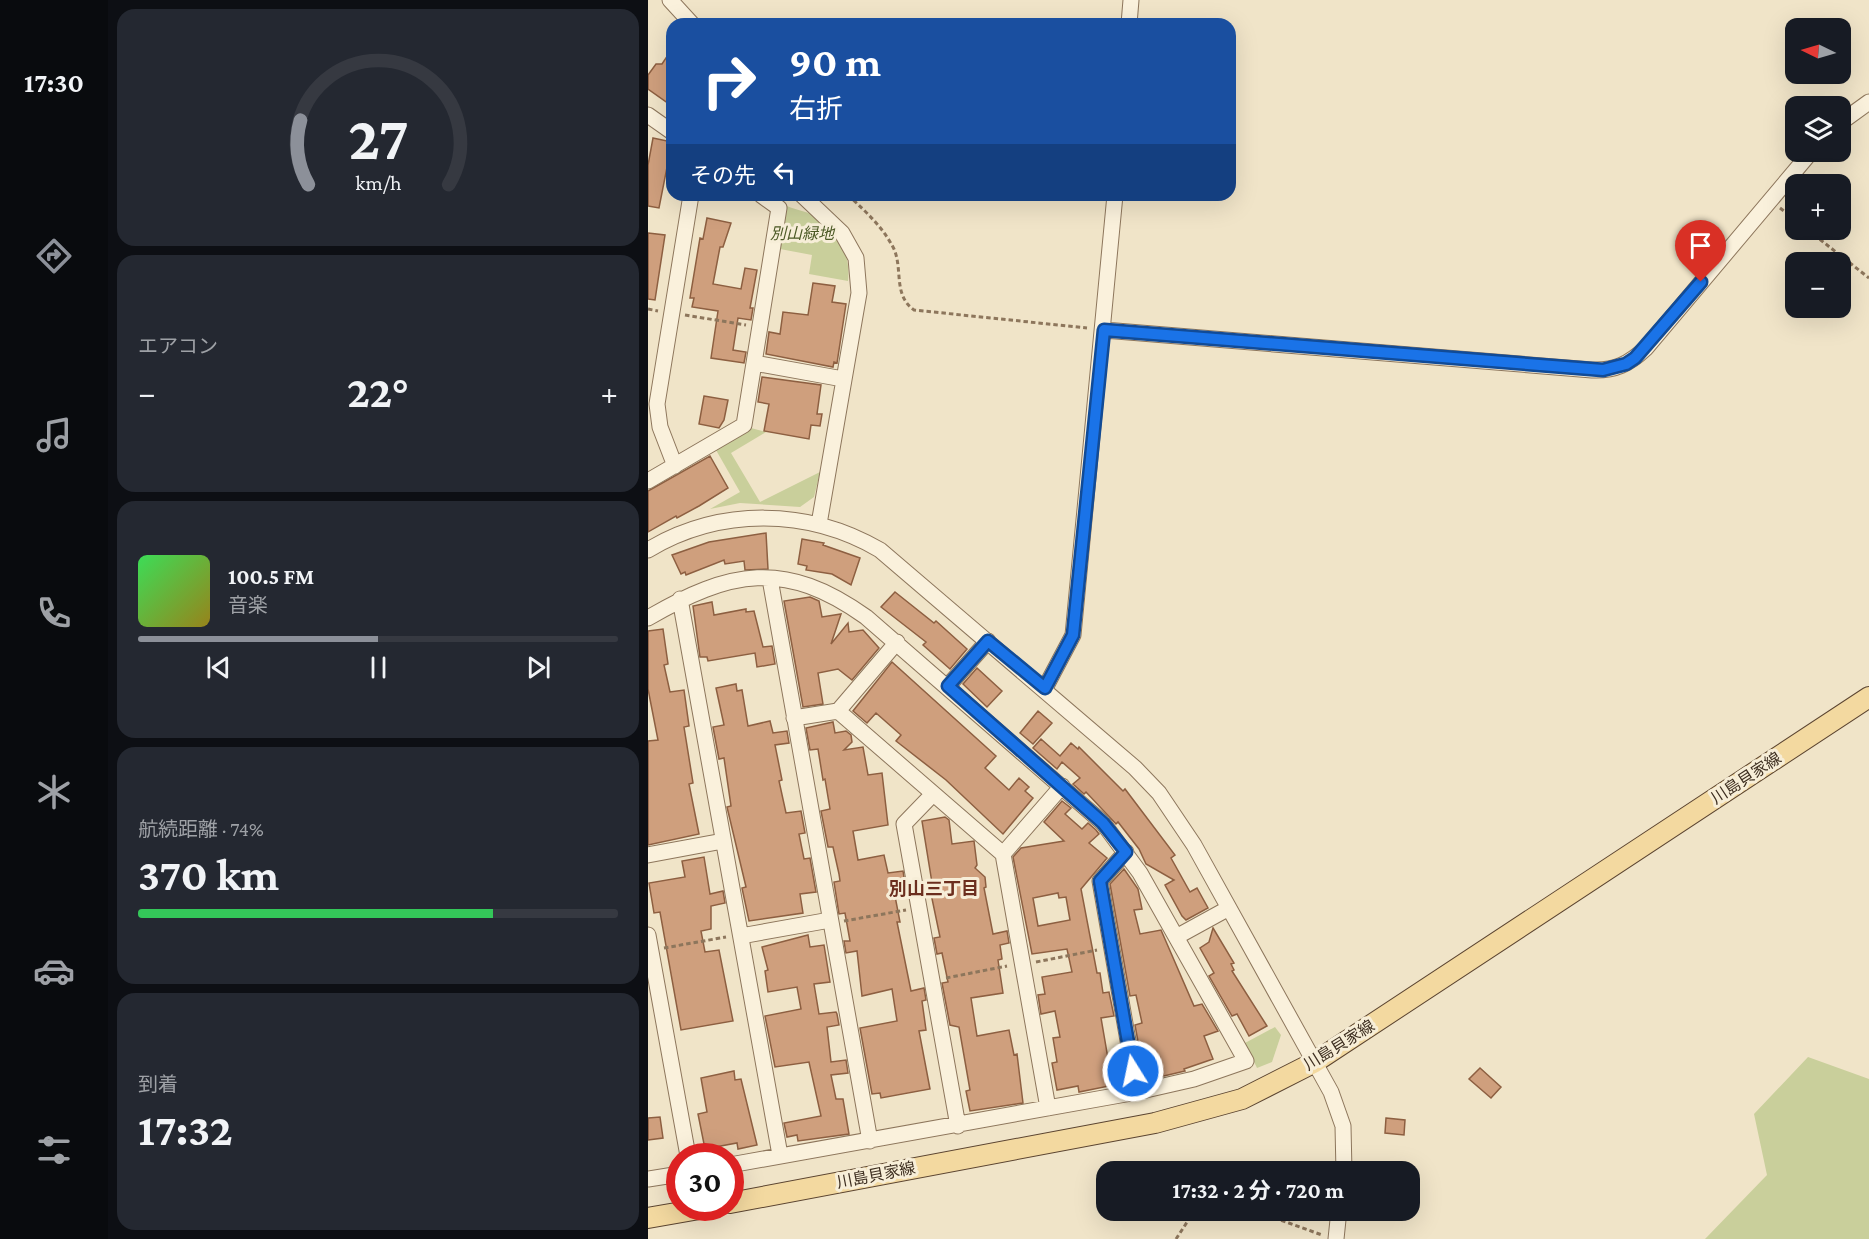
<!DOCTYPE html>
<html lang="ja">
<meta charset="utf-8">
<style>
body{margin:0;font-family:"Crimson Pro","Noto Sans JP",serif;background:#242831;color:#f1f3f6;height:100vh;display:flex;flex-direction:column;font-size:22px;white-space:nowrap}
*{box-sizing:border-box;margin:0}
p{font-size:20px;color:#9ea1a6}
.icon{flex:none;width:33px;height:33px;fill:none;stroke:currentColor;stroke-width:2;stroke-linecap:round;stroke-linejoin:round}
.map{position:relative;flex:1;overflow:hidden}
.details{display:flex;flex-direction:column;gap:9px;padding:9px;background:#0d0f14;width:540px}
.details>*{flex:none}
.guide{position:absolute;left:18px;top:18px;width:570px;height:183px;border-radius:18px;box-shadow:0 6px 24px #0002;background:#1a4fa0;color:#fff;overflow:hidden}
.needle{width:39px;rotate:275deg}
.buttons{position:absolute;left:1137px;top:18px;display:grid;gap:12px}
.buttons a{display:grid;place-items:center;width:66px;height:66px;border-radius:12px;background:#171b24;box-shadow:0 6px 24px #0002;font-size:30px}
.speed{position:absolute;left:18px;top:1143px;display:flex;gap:12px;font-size:30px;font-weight:700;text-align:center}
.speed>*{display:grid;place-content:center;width:78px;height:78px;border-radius:50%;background:#171b24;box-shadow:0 6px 24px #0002;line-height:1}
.speed .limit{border:9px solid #d22;background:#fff;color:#111}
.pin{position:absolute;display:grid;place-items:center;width:51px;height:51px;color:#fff;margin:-62px -26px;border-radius:50% 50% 50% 0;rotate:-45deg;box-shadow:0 0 6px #0007}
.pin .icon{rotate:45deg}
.me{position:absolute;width:66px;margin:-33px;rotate:350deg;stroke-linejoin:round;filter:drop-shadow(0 0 4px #0008)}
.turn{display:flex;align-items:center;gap:21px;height:126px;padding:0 24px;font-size:27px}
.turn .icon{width:78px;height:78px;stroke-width:2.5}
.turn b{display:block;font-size:42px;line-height:51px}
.then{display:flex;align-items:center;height:57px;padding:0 24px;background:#0003;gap:12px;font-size:22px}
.big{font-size:45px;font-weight:700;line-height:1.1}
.details .tile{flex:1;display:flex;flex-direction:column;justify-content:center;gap:9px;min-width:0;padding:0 21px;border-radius:18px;background:#242831}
.details .dial{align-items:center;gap:0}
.dial svg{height:156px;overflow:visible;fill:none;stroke:#363941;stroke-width:7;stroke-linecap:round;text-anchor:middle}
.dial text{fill:#f1f3f6;stroke:none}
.song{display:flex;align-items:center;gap:18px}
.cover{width:72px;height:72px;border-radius:9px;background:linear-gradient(135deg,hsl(130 70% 55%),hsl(50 70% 35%))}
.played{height:6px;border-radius:3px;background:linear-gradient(90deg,#8c9099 50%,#363941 50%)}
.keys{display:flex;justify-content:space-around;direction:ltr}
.heat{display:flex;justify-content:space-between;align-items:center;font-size:33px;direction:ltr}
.charge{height:9px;border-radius:4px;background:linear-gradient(90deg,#34c759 74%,#363941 0)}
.trip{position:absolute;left:448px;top:1161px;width:324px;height:60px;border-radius:18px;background:#171b24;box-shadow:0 6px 24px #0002;font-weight:700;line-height:60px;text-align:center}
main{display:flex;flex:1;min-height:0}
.tabs{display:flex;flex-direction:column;width:108px;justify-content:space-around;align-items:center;background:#090b0e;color:#9ea1a6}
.tabs .icon{width:42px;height:42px}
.tabs .active{color:#8c9099}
.tabs b{font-size:27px;color:#f1f3f6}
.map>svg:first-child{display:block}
.green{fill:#c9cf9b}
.building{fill:#cf9f7d;stroke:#8d5f41;stroke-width:1.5;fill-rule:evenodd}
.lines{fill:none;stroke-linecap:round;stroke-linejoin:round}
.minor-casing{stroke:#8d765c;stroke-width:17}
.major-casing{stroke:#5b4430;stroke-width:22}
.path{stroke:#8d765c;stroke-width:3;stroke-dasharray:4.5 3;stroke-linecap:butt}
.minor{stroke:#faf1dc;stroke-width:15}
.major{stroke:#f3d9a0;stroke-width:20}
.route-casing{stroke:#114b97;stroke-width:15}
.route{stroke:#1a73e8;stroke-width:10}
.labels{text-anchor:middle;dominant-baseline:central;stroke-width:6;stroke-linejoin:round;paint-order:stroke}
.park-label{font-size:16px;font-style:italic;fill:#4d5a26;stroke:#f7eed8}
.street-label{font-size:16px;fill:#3d2e20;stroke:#f7eed8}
.neighbourhood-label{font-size:18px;font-weight:bold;fill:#6b2e1e;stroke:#f7eed8}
</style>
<main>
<nav class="tabs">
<b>17:30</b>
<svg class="icon active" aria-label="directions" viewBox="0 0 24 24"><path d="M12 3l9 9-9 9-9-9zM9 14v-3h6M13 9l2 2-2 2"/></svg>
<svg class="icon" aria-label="music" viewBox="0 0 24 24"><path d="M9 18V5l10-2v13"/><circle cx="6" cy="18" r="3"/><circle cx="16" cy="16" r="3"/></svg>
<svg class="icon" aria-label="phone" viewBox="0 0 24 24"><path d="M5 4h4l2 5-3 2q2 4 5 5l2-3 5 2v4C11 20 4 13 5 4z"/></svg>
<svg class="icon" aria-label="climate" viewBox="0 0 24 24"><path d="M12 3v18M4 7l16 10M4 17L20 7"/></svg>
<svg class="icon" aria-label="car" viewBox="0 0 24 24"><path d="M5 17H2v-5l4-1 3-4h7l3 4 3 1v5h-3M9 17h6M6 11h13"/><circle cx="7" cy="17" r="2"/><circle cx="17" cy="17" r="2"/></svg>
<svg class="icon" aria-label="filters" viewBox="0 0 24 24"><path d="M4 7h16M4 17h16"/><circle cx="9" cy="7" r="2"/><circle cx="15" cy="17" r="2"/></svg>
</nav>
<section class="details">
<div class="tile dial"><svg viewBox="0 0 100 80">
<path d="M14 69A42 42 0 1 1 86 69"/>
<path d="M14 69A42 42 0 0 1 10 36" stroke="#8c9099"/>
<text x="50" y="56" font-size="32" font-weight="700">27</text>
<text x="50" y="72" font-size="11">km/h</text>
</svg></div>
<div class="tile"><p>エアコン</p>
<div class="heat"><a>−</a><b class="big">22°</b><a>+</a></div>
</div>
<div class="tile">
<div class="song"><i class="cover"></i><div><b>100.5 FM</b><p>音楽</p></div></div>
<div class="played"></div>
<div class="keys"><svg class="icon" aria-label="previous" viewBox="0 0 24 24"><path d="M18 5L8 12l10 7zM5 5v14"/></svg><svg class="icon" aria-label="pause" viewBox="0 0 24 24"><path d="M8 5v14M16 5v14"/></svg><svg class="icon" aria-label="next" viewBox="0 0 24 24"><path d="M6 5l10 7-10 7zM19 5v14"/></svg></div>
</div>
<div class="tile"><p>航続距離 · 74%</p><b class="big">370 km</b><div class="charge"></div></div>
<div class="tile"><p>到着</p><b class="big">17:32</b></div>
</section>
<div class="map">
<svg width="1221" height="1239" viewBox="0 0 1221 1239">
<rect width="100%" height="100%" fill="#f0e4c8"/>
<path class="green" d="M139,206C148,210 162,212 170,218C191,234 203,255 200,281L161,274L164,255L132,249Z
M103,428L118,432L83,453L112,502L172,472L166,497L152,507L92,503L62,509L92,492L68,450Z
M627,1027L633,1035L624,1062L609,1068L597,1043Z
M1160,1057L1221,1079V1239H1057L1119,1175L1106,1114Z"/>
<path class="building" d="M24,49V106L0,89V75L8,64H14Z
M5,138L24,142L11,208L0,206V165Z
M59,218L83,223L75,247H72L65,284L93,289L97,268L109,270L102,308H105L103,320L90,318L85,350L98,352L96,363L63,358L70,311L44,307L46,298H42L52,238L55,239Z
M0,233L17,235L7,300L0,299Z
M165,283L187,286L184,302L198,304L189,363L186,362L185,367L118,354L121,332L132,334L135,312L160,315Z
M114,377L173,385L169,414H174L172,426L163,425L161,439L116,431L121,404L110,402Z
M56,396L80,400L76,420L71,428L51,424Z
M62,456L80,488L51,506L29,518L28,516L0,532V491Z
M118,533L120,569L97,570L96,561L77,564L76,560L38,575L37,572L33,574L24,555L61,542Z
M154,539L176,543L175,545L212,558L203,585L184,574L158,570L159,566L150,564Z
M247,592L286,623L288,621L319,649L302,669L275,645L278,642L233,607Z
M162,597L171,601L174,617L193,614L183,644L200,623L201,632L215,630L231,648L204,680L190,669L170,673L175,704L155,707L136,601Z
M64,602L66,615L98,609V612L106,611L115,647L124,646L127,664L109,667L107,653L60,661L59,657H52L45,606Z
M15,629L20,664L16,665L22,692L36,690L41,726L36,727L45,783L41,784L51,834L0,845V741L10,740L0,689V631Z
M244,662L348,756L337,768L361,790L371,778L381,787L377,791L385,798L355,834L298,780L248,741L253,735L228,713L219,723L205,711Z
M329,668L354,691L339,707L315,684Z
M88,684L89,691L94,690L100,726L122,721L125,733L139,731L141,743L127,745L134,780L131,781L138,813L153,811L157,833L151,834L156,859L162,858L168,892L152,894L155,913L101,921L94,888L98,887L79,807L83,806L76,758L71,759L65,727L76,725L68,688Z
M390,711L404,723L385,744L372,733Z
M185,722L187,733L198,731L203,735L204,742L196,750L215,747L220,775L234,773L240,825L205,831L210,860L236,855L240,873L255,871L258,890L246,891L252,922H249L263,991L276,988L278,1000L274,1001L278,1030L271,1031L282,1089L233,1098L232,1093L224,1094L212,1028L249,1021L244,989L214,996L209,951L198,953L196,941H202L197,913L191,914L186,882L192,881L191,874L185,847H180L173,811L182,809L177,779L175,780L170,749L162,750L158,728Z
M393,739L412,756L423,743L430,749L431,747L475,791L477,789L527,855L523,858L542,892L549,888L560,908L538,920L534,916L517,885L526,880L498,864L491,849L470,822L468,824L438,792L436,794L425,784L432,778L414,762L409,769L385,748Z
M414,801L423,808L417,814L434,829L440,823L448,830L451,834L441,843L459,858L433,889L449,973H452L455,993L461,992L466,1016L453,1018L463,1076L460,1077L461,1086L431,1092L430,1086L409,1090L404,1063L409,1062L405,1038L412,1037L407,1011L393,1014L390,995L397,994L394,977L424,972L419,949L384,954L365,857L373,848L416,841L396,822ZM410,893L411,898L418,897L422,920L390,926L385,898Z
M297,817L301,820L304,844L326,841L329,865L327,868L337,877L338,887L336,888L345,934L359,931L361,943L352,945L354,959L350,960L355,993L323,998L329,1036L361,1030L366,1055L369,1054L375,1103L322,1111L318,1091L322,1090L311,1027L302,1025L294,983L300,982L294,953L289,954L286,938L292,937L282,889H285L274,821Z
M56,857L62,894L75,891L77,903L63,906V929L53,931L57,952L71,950L85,1021L33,1030L12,912L6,913L1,883L37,877L34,861Z
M476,869L490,889L494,909L486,910L492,934L513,930L546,1006L554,1004L570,1031L556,1036L565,1059L536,1069L537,1071L503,1079L498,1078L491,1047L487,1025L494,1023L488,995L482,996L462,884Z
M565,928L586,963L583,964L586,970L584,971L619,1026L601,1036L589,1014L584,1016L561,976L566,973L552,948L561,942Z
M160,935L162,947L176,945L182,982L166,984L171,1014L188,1012L189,1014L191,1025L179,1027L183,1062L198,1060L200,1073L183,1075L188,1099H195L201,1134L150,1141L149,1135L139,1137L136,1123L173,1116L161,1062L127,1067L117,1016L153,1009L149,987L120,992L117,971L120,970L114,947Z
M832,1068L853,1087L843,1098L821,1079Z
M86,1071L87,1080L93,1079L109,1145L90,1149L89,1143L57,1149L50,1114L59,1112L53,1078Z
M12,1117L15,1138L0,1140V1118Z
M738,1118L757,1120L756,1135L737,1133Z"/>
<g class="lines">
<defs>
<path id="minor" d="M22,0L44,24
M481,24L483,0
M0,115L24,132
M1192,123L1221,102
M154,195L194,233L208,258L211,293L171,524
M456,330L944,370C967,371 981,364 998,348L1163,152
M106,363L195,379
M27,466L12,427L9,404L43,195
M0,481L96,425L131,208L113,195
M0,550C72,507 160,508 232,550L487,768L511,793L546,845L683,1092L695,1126L696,1172
M122,579L222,1141
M32,599L132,1155
M0,618C82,570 137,559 218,617L455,823L492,873L598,1061L546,1079L489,1092L82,1165
M300,686L340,641
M397,688L425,635L467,195
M190,711L355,854L400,1108
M146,718L190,711L249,642
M285,794L256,824L310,1126
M478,852L452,881L489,1092
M355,854L414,786
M0,855L75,841
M0,935L40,1156
M93,936L182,920
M530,936L581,908
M0,1179L32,1174
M688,1239L691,1210"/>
<path id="major" d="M82,1203L507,1123L594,1099L667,1062L1221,697
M0,1218L57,1208"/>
</defs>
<use href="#minor" class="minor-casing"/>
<use href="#major" class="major-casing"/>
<path class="path" d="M200,195C218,212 235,227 246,249C255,270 245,295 266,310L439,328
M1132,208L1148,220
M1160,230L1221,278
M0,309L10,311
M37,315L98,325
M196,921L258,910
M16,948L78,937
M388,962L449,950
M298,978L359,966
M605,1210L674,1235
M528,1239L547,1210"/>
<use href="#minor" class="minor"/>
<use href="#major" class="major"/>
</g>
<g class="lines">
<defs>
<path id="route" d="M485,1071L452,881L478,852L455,823L300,686L340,641L397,688L425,635L456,330L955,370L978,364L987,358L1053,282"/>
</defs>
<use href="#route" class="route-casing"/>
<use href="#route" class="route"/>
</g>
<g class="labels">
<g class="park-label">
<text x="154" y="233">別山緑地</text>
</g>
<g class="street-label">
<text transform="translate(1098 778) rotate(-33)">川島貝家線</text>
<text transform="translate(691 1045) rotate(-32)">川島貝家線</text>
<text transform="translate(228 1175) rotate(-11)">川島貝家線</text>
</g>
<g class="neighbourhood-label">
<text x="286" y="889">別山三丁目</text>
</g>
</g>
</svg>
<div class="buttons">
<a><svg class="needle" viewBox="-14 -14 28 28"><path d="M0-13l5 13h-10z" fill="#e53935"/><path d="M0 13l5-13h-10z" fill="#9ea1a6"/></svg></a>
<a><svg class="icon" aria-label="layers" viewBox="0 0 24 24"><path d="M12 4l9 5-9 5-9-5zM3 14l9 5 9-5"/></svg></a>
<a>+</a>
<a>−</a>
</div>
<div class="speed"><div class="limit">30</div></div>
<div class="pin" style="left:1053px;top:282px;background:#d93025"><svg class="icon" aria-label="arrive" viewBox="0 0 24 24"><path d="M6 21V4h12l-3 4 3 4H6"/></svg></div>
<svg class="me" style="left:485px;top:1071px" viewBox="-20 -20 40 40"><circle r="17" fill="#1a73e8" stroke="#fff" stroke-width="3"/><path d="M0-11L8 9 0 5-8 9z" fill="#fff"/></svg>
<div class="trip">17:32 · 2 分 · 720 m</div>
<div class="guide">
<div class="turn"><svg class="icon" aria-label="right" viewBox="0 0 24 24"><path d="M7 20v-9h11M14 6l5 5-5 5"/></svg><div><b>90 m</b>右折</div></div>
<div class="then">その先<svg class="icon" aria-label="left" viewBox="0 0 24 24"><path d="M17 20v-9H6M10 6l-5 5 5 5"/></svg></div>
</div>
</div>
</main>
